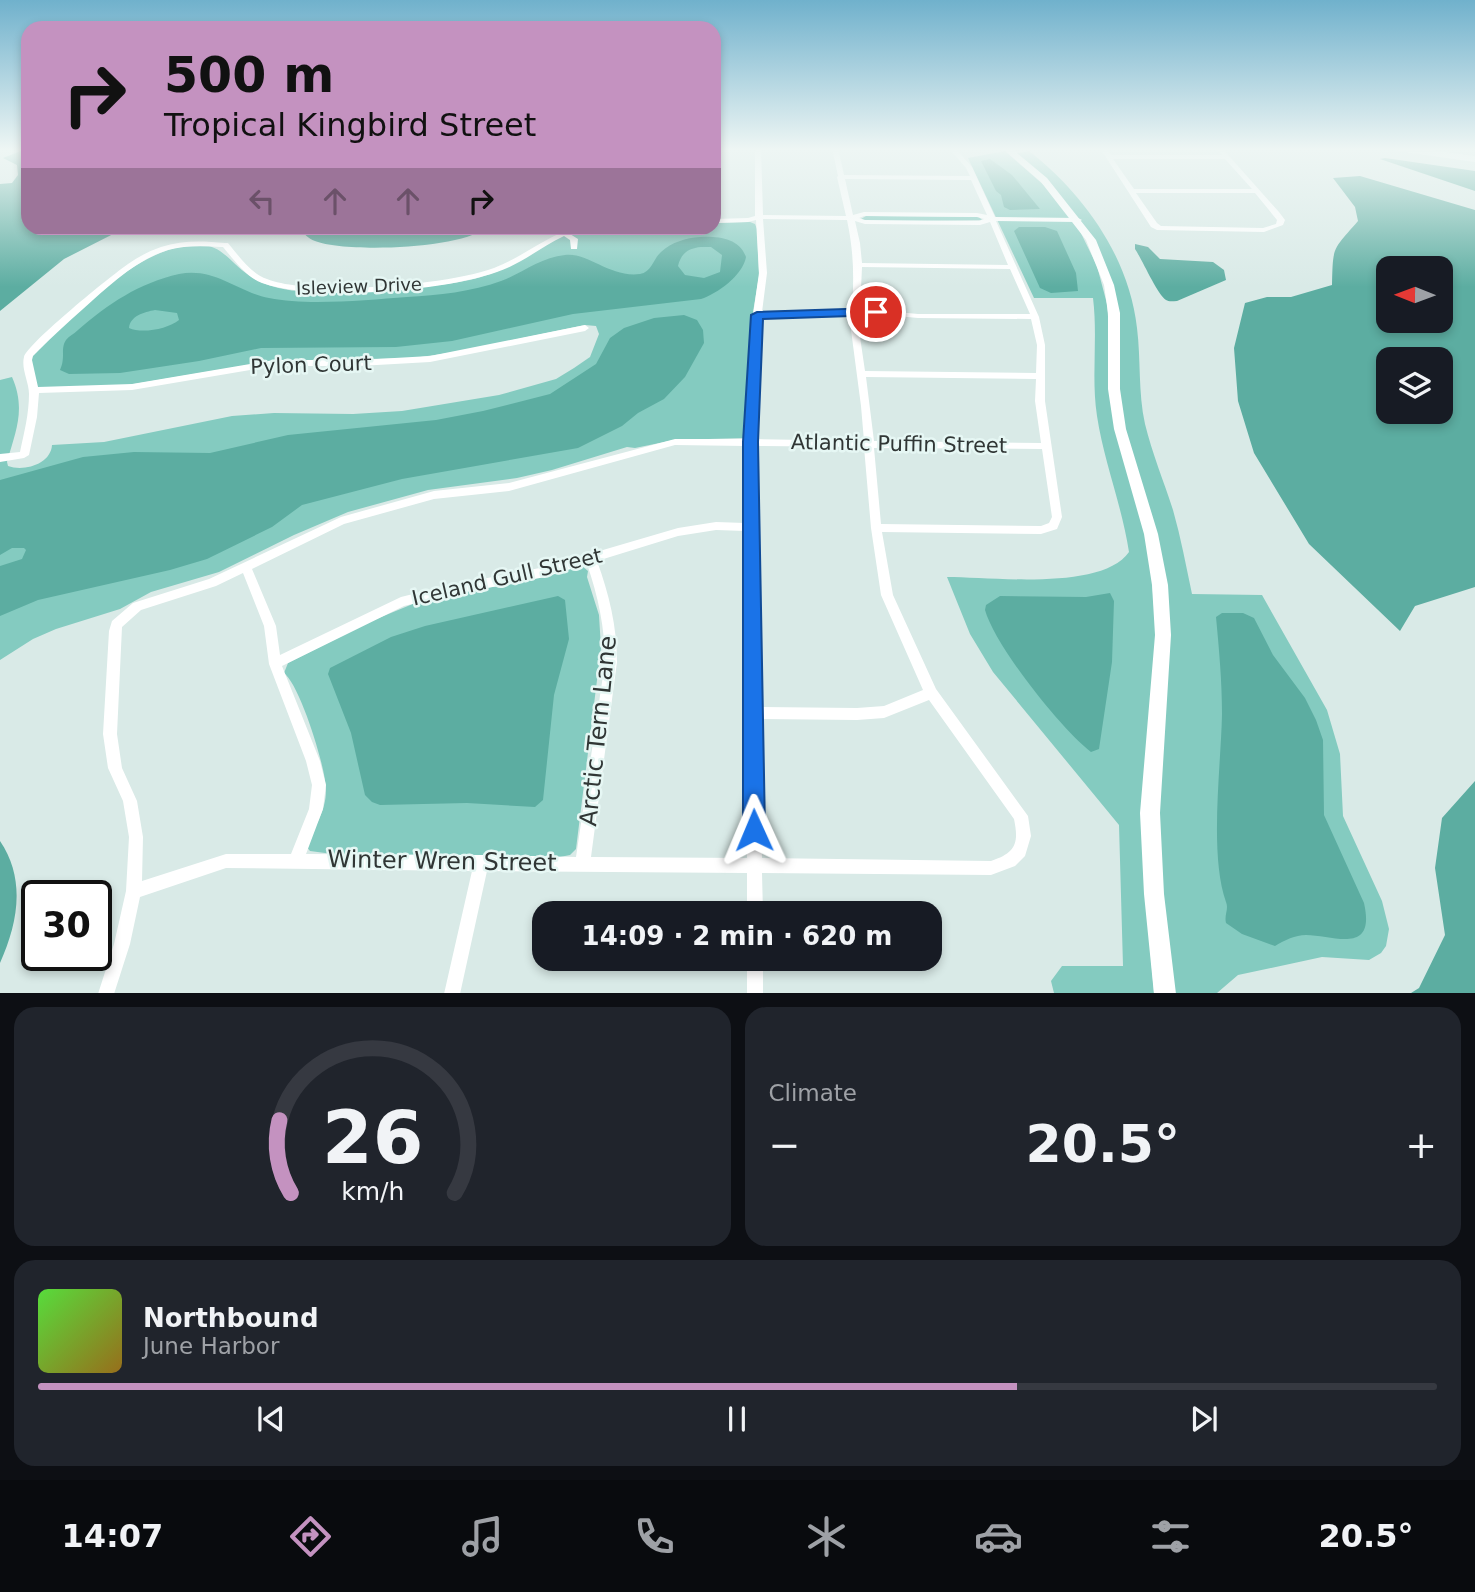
<!DOCTYPE html>
<meta charset="utf-8">
<style>
body{margin:0;font-family:"DejaVu Sans",sans-serif;background:#20242c;color:#f1f3f6;height:100vh;display:flex;flex-direction:column;font-size:26px;white-space:nowrap}
*{box-sizing:border-box;margin:0}
p{font-size:23px;color:#9ea1a6}
.icon{flex:none;width:38px;height:38px;fill:none;stroke:currentColor;stroke-width:2;stroke-linecap:round;stroke-linejoin:round}
.map{position:relative;height:993px;overflow:hidden}
.details{display:flex;flex-direction:column;gap:14px;padding:14px;background:#0d0f14;flex:1}
.details>*{flex:none}
.guide{position:absolute;left:21px;top:21px;width:700px;height:214px;border-radius:21px;box-shadow:0 4px 10px #0003;background:#c492c0;color:#111;overflow:hidden}
.needle{width:46px;rotate:271deg}
.tools{position:absolute;left:1376px;top:256px;display:grid;gap:14px}
.tools a{display:grid;place-items:center;width:77px;height:77px;border-radius:14px;background:#171b24;box-shadow:0 4px 10px #0003;font-size:35px}
.speed{position:absolute;left:21px;top:880px;display:flex;gap:14px;font-size:35px;font-weight:700;text-align:center}
.speed>*{display:grid;place-content:center;width:91px;height:91px;border-radius:50%;background:#171b24;box-shadow:0 4px 10px #0003;line-height:1}
.speed .limit{border:4px solid #111;border-radius:10px;background:#fff;color:#111}
.pin{position:absolute;display:grid;place-items:center;width:60px;height:60px;color:#fff;margin:-30px;border:4px solid #fff;border-radius:50%;box-shadow:0 2px 7px #0007}
.me{position:absolute;width:77px;margin:-38px;rotate:359deg;stroke-linejoin:round;filter:drop-shadow(0 0 5px #0008)}
.turn{display:flex;align-items:center;gap:24px;height:147px;padding:0 28px;font-size:32px}
.turn .icon{width:91px;height:91px;stroke-width:2.5}
.turn b{display:block;font-size:49px;line-height:60px}
.lanes{display:flex;align-items:center;height:66px;padding:0 28px;background:#0003;justify-content:center;gap:35px;direction:ltr}
.lanes .off{opacity:.35}
.big{font-size:52px;font-weight:700;line-height:1.1}
.details .widget{flex:1;display:flex;flex-direction:column;justify-content:center;gap:10px;min-width:0;padding:0 24px;border-radius:21px;background:#20242c}
.details .dial{align-items:center;gap:0}
.dial svg{height:182px;overflow:visible;fill:none;stroke:#363941;stroke-width:7;stroke-linecap:round;text-anchor:middle}
.dial text{fill:#f1f3f6;stroke:none}
.song{display:flex;align-items:center;gap:21px}
.cover{width:84px;height:84px;border-radius:10px;background:linear-gradient(135deg,hsl(110 70% 55%),hsl(40 70% 35%))}
.played{height:7px;border-radius:4px;background:linear-gradient(90deg,#c492c0 70%,#363941 70%)}
.keys{display:flex;justify-content:space-around;direction:ltr}
.heat{display:flex;justify-content:space-between;align-items:center;font-size:38px;direction:ltr}
.details .tiles{flex:1;display:grid;gap:14px;grid-template-columns:1fr 1fr}
.widget:last-child{grid-column:span 2}
.trip{position:absolute;left:532px;top:901px;width:410px;height:70px;border-radius:21px;background:#171b24;box-shadow:0 4px 10px #0003;font-weight:700;line-height:70px;text-align:center}
.tab-bar{display:flex;height:112px;justify-content:space-around;align-items:center;background:#090b0e;color:#9ea1a6}
.tab-bar .icon{width:49px;height:49px}
.tab-bar .on{color:#c492c0}
.tab-bar b{font-size:32px;color:#f1f3f6}
.map>svg:first-child{display:block}
.green{fill:#84cbc0}
.water{fill:#5cada1;fill-rule:evenodd}
.lines{fill:none;stroke-linecap:round;stroke-linejoin:round}
.minor{fill:#fff;fill-rule:evenodd}
.secondary{fill:#fff;fill-rule:evenodd}
.route{fill:#1a73e8;stroke:#114b97;stroke-width:2}
.labels{text-anchor:middle;dominant-baseline:central;stroke-width:5;stroke-linejoin:round;paint-order:stroke}
.far-street-label{font-size:18px;fill:#303635;stroke:#e6f7f4}
.street-label{font-size:21px;fill:#303635;stroke:#e6f7f4}
.near-street-label{font-size:24px;fill:#303635;stroke:#e6f7f4}
</style>
<div class="map">
<svg width="1475" height="994" viewBox="0 0 1475 994">
<rect width="100%" height="100%" fill="#d9eae7"/>
<path class="green" d="M1005,151L1046,187L1077,225L1097,266L1107,304L1110,342L1151,568L1156,633L1144,875L1154,993H1054L1051,981L1062,966H1123L1119,825L993,672L970,634L947,577C992,577 1102,591 1129,552C1122,506 1104,462 1097,416C1091,377 1098,338 1093,298H1034L968,158Z
M1029,151C1084,194 1129,257 1137,328C1141,360 1138,392 1145,424C1152,453 1164,482 1173,510C1181,538 1186,566 1192,594L1262,595L1327,710L1340,754L1343,816L1382,901L1389,929L1386,946L1381,953L1369,960L1322,957L1238,975L1217,993H1165L1154,894L1160,585L1120,429L1108,284L1078,219L1014,154Z
M866,216L979,217L982,220L866,222L861,219Z
M750,222L755,224L757,229L759,276L753,312L749,390L743,438L674,440L635,448L627,447L552,470L517,478L428,490L348,512L294,535L219,572L151,592L120,609L56,629L33,639L0,660V380L12,377C26,409 16,430 7,462L8,466C24,472 51,464 52,445L104,442L232,416L274,413L353,414L402,411L499,395L556,379L574,368L590,357L599,334L596,326L585,325L456,352L413,358L273,361L128,385L38,388L29,363L35,351C75,316 127,258 179,247C226,237 224,263 257,280C281,293 309,292 335,291C383,288 454,290 498,271C525,260 547,237 578,231C597,226 616,235 635,235C648,234 659,231 672,228C685,225 701,228 714,228V223Z
M577,566H582L588,571L587,577L599,615L601,648L576,849L570,855L560,857L340,855L310,851L306,846C314,827 326,812 326,790C326,768 300,685 284,673L288,663L369,622L420,601L455,592L520,583Z"/>
<path class="water" d="M28,148V228H46L51,231L70,228H125L64,259L0,311V184L12,183L18,175L17,165L3,158Z
M1385,158L1475,171V191L1380,159Z
M990,159L1012,175L1040,209L1010,210L1004,207L1001,195L996,191L981,161Z
M1360,176L1475,210V587L1415,606L1400,631L1309,544L1254,453L1238,401L1234,348L1245,303L1267,297H1291L1332,285C1333,246 1332,251 1358,221L1355,207L1333,178ZM1388,268H1440V320H1388ZM1388,359H1440V411H1388Z
M1019,227H1045L1057,231L1076,273L1078,291L1051,293L1040,288L1014,231Z
M299,228H485C461,249 345,253 315,241C308,239 304,233 299,228Z
M700,237C718,236 739,238 746,257C743,275 717,294 701,299L573,314L452,341L396,347L261,348L199,361L120,373L69,374L60,370C66,357 60,349 66,340C69,336 74,334 78,330C108,304 139,283 179,274C215,267 237,292 269,298C307,306 367,300 407,297C438,295 472,292 501,281C523,273 541,257 565,255C588,252 610,278 640,274C652,272 653,259 661,252C672,242 686,238 700,237ZM701,247H711L722,255L720,272L704,278L685,275L678,266C681,253 689,248 701,247ZM155,310L177,313L179,320C168,329 142,334 129,328C130,316 144,312 155,310Z
M1135,244L1148,247L1160,259L1213,262L1224,270L1226,280L1177,301C1173,301 1169,302 1166,300C1157,294 1142,259 1135,249Z
M684,315L697,320L703,330L704,343L685,377L664,399L638,413L622,426L578,448L402,479L302,505L272,527L207,559L170,570L38,600L0,616V566L22,559L26,550L24,548H12L0,555V480L83,457L134,452L210,453L288,435L436,420L483,411L550,394L596,364L610,338L624,328L654,318Z
M1110,593L1114,601L1112,662L1099,749L1091,752C1061,729 995,646 985,610L986,605L1000,596L1086,597Z
M558,596L565,600L569,639L554,695L543,800L535,807L467,803L380,805L372,802L365,795L351,733L328,674L330,668L391,637L425,626Z
M1222,613H1243L1254,618L1273,655L1305,698L1316,720L1323,740L1324,815L1364,903C1376,956 1333,935 1306,935C1295,935 1285,940 1275,946L1242,934L1226,923C1224,915 1229,909 1226,902C1209,854 1221,767 1222,714C1222,681 1219,649 1216,617Z
M1475,781V993H1411L1419,988L1445,935L1435,868L1442,818Z
M0,841C26,879 18,923 0,963Z"/>
<g class="lines">
<path class="minor" d="M755,148H761L763,215L846,216L837,177L838,176L832,148H838L844,175L970,176L966,168L949,148H955L972,167L995,217L1078,218L1082,220L1078,222L996,221L1039,317L1045,345V401L1062,517L1057,529L1041,534L882,532L893,595L936,689L1028,816L1031,836L1025,856L1015,866L991,875L762,873L763,914H747V873L487,871L460,994H444L472,871L226,868L140,897L130,944L114,994H98L114,944L126,891L129,837L123,801L108,768L103,734L109,631L112,621L133,603L209,579L341,517L434,491L509,483L675,439H745L753,315L759,273L756,220L748,222L714,223V219L748,218L755,216ZM845,179L971,180L987,215L977,213L864,212L853,215ZM864,216L977,217L984,219L979,221L865,220L859,218ZM763,219L847,220C854,253 854,277 852,310L762,312L767,273ZM855,221L865,224L980,225L990,222L1008,265L862,263L860,243ZM862,267L1010,269L1030,314H918L876,310H860ZM876,314L918,318L1031,319L1037,345L1036,373L865,371L859,330L860,315ZM852,315L851,330L861,406L864,441L755,439L761,317ZM866,377L1036,379L1035,401L1041,443L874,441ZM675,445L745,446V523L716,522L678,528L545,567L445,586L401,597L280,655L276,626L252,569L344,524L434,499L509,491ZM755,446L864,447L871,528L881,595L923,690L884,706L857,708L759,707ZM874,448L1042,449L1052,517L1049,523L1041,526L881,524ZM716,530L745,531L747,858L591,857L617,662C617,626 609,594 597,561L678,536ZM587,564C598,596 605,628 605,662L576,857L481,855L306,854L323,809L326,785L320,761L282,666L404,606L445,596L545,577ZM243,573L264,626L269,664L306,761L312,785L309,809L291,854H226L142,881L143,837L137,801L122,768L117,734L122,627L141,610L216,586ZM929,700L1014,819C1019,843 1016,853 991,861L762,858L760,719L857,720L884,718Z
M1100,148H1106L1111,155H1222L1216,148H1222L1279,212L1285,220L1283,225L1264,232L1157,230L1151,227ZM1113,159H1225L1252,189H1134ZM1136,193H1255L1277,220L1276,224L1263,228L1161,226L1157,223Z
M575,228H585L570,234L578,239L577,249H571L570,240L564,236C541,247 521,264 497,272C444,291 316,302 262,283C246,277 234,260 223,247C204,246 186,245 168,250C135,260 108,287 83,309C68,322 53,336 39,350L33,356L32,360L38,387L132,384L274,360H359L430,356L585,325L589,328L585,331L430,362L359,366H274L132,390L39,393L37,417L29,455L24,458L0,462V454L20,452C24,433 29,414 29,394C29,382 21,369 24,357C28,343 112,275 128,264C138,257 149,251 161,247C182,240 203,241 225,243H228C239,256 250,273 267,279C313,297 448,285 494,268C523,257 546,236 575,228Z
M590,228C604,227 617,230 631,231C645,231 658,227 672,228L668,230L633,235L594,230Z
M747,959H763V994H747Z"/>
<path class="secondary" d="M1002,148H1011L1047,178L1096,240L1114,285L1120,313V389L1126,429L1158,534L1168,585L1171,635L1160,813L1164,894L1176,994H1154L1144,894L1140,813L1155,635L1152,585L1144,534L1114,429L1108,389V313L1104,285L1086,240L1041,182Z
M1393,148H1415L1475,156V162L1397,151Z"/>
</g>
<linearGradient id="sky" x2="0" y2="1"><stop stop-color="#70b1cc"/><stop offset="0.52" stop-color="#eef6f4"/><stop offset="1" stop-color="#eef6f4" stop-opacity="0"/></linearGradient>
<rect width="1475" height="287" fill="url(#sky)"/>
<path class="route" d="M876,308L880,310V315L763,319L758,442L765,830L762,838L754,841L746,838L743,830V442L751,315L757,312Z"/>
<g class="labels">
<g class="far-street-label">
<text transform="translate(359 286) rotate(-2)">Isleview Drive</text>
</g>
<g class="street-label">
<text transform="translate(311 365) rotate(-2)">Pylon Court</text>
<text transform="translate(899 444) rotate(1)">Atlantic Puffin Street</text>
<text transform="translate(507 577) rotate(-13)">Iceland Gull Street</text>
</g>
<g class="near-street-label">
<text transform="translate(598 731) rotate(-84)">Arctic Tern Lane</text>
<text transform="translate(442 861) rotate(1)">Winter Wren Street</text>
</g>
</g>
</svg>
<div class="tools">
<a><svg class="needle" viewBox="-14 -14 28 28"><path d="M0-13l5 13h-10z" fill="#e53935"/><path d="M0 13l5-13h-10z" fill="#9ea1a6"/></svg></a>
<a><svg class="icon" aria-label="layers" viewBox="0 0 24 24"><path d="M12 4l9 5-9 5-9-5zM3 14l9 5 9-5"/></svg></a>
</div>
<div class="speed"><div class="limit">30</div></div>
<div class="pin" style="left:876px;top:312px;background:#d93025"><svg class="icon" aria-label="arrive" viewBox="0 0 24 24"><path d="M6 21V4h12l-3 4 3 4H6"/></svg></div>
<svg class="me" style="left:754px;top:830px" viewBox="-20 -20 40 40"><path d="M0-17L14 15 0 8-14 15z" fill="#1a73e8" stroke="#fff" stroke-width="4"/></svg>
<div class="trip">14:09 · 2 min · 620 m</div>
<div class="guide">
<div class="turn"><svg class="icon" aria-label="right" viewBox="0 0 24 24"><path d="M7 20v-9h11M14 6l5 5-5 5"/></svg><div><b>500 m</b>Tropical Kingbird Street</div></div>
<div class="lanes"><svg class="icon off" aria-label="left" viewBox="0 0 24 24"><path d="M17 20v-9H6M10 6l-5 5 5 5"/></svg><svg class="icon off" aria-label="ahead" viewBox="0 0 24 24"><path d="M12 20V5M6 11l6-6 6 6"/></svg><svg class="icon off" aria-label="ahead" viewBox="0 0 24 24"><path d="M12 20V5M6 11l6-6 6 6"/></svg><svg class="icon" aria-label="right" viewBox="0 0 24 24"><path d="M7 20v-9h11M14 6l5 5-5 5"/></svg></div>
</div>
</div>
<section class="details">
<div class="tiles">
<div class="widget dial"><svg viewBox="0 0 100 80">
<path d="M14 69A42 42 0 1 1 86 69"/>
<path d="M14 69A42 42 0 0 1 9 37" stroke="#c492c0"/>
<text x="50" y="56" font-size="32" font-weight="700">26</text>
<text x="50" y="72" font-size="11">km/h</text>
</svg></div>
<div class="widget"><p>Climate</p>
<div class="heat"><a>−</a><b class="big">20.5°</b><a>+</a></div>
</div>
<div class="widget">
<div class="song"><i class="cover"></i><div><b>Northbound</b><p>June Harbor</p></div></div>
<div class="played"></div>
<div class="keys"><svg class="icon" aria-label="previous" viewBox="0 0 24 24"><path d="M18 5L8 12l10 7zM5 5v14"/></svg><svg class="icon" aria-label="pause" viewBox="0 0 24 24"><path d="M8 5v14M16 5v14"/></svg><svg class="icon" aria-label="next" viewBox="0 0 24 24"><path d="M6 5l10 7-10 7zM19 5v14"/></svg></div>
</div>
</div>
</section>
<nav class="tab-bar">
<b>14:07</b>
<svg class="icon on" aria-label="directions" viewBox="0 0 24 24"><path d="M12 3l9 9-9 9-9-9zM9 14v-3h6M13 9l2 2-2 2"/></svg>
<svg class="icon" aria-label="music" viewBox="0 0 24 24"><path d="M9 18V5l10-2v13"/><circle cx="6" cy="18" r="3"/><circle cx="16" cy="16" r="3"/></svg>
<svg class="icon" aria-label="phone" viewBox="0 0 24 24"><path d="M5 4h4l2 5-3 2q2 4 5 5l2-3 5 2v4C11 20 4 13 5 4z"/></svg>
<svg class="icon" aria-label="climate" viewBox="0 0 24 24"><path d="M12 3v18M4 7l16 10M4 17L20 7"/></svg>
<svg class="icon" aria-label="car" viewBox="0 0 24 24"><path d="M5 17H2v-5l4-1 3-4h7l3 4 3 1v5h-3M9 17h6M6 11h13"/><circle cx="7" cy="17" r="2"/><circle cx="17" cy="17" r="2"/></svg>
<svg class="icon" aria-label="filters" viewBox="0 0 24 24"><path d="M4 7h16M4 17h16"/><circle cx="9" cy="7" r="2"/><circle cx="15" cy="17" r="2"/></svg>
<b>20.5°</b>
</nav>
